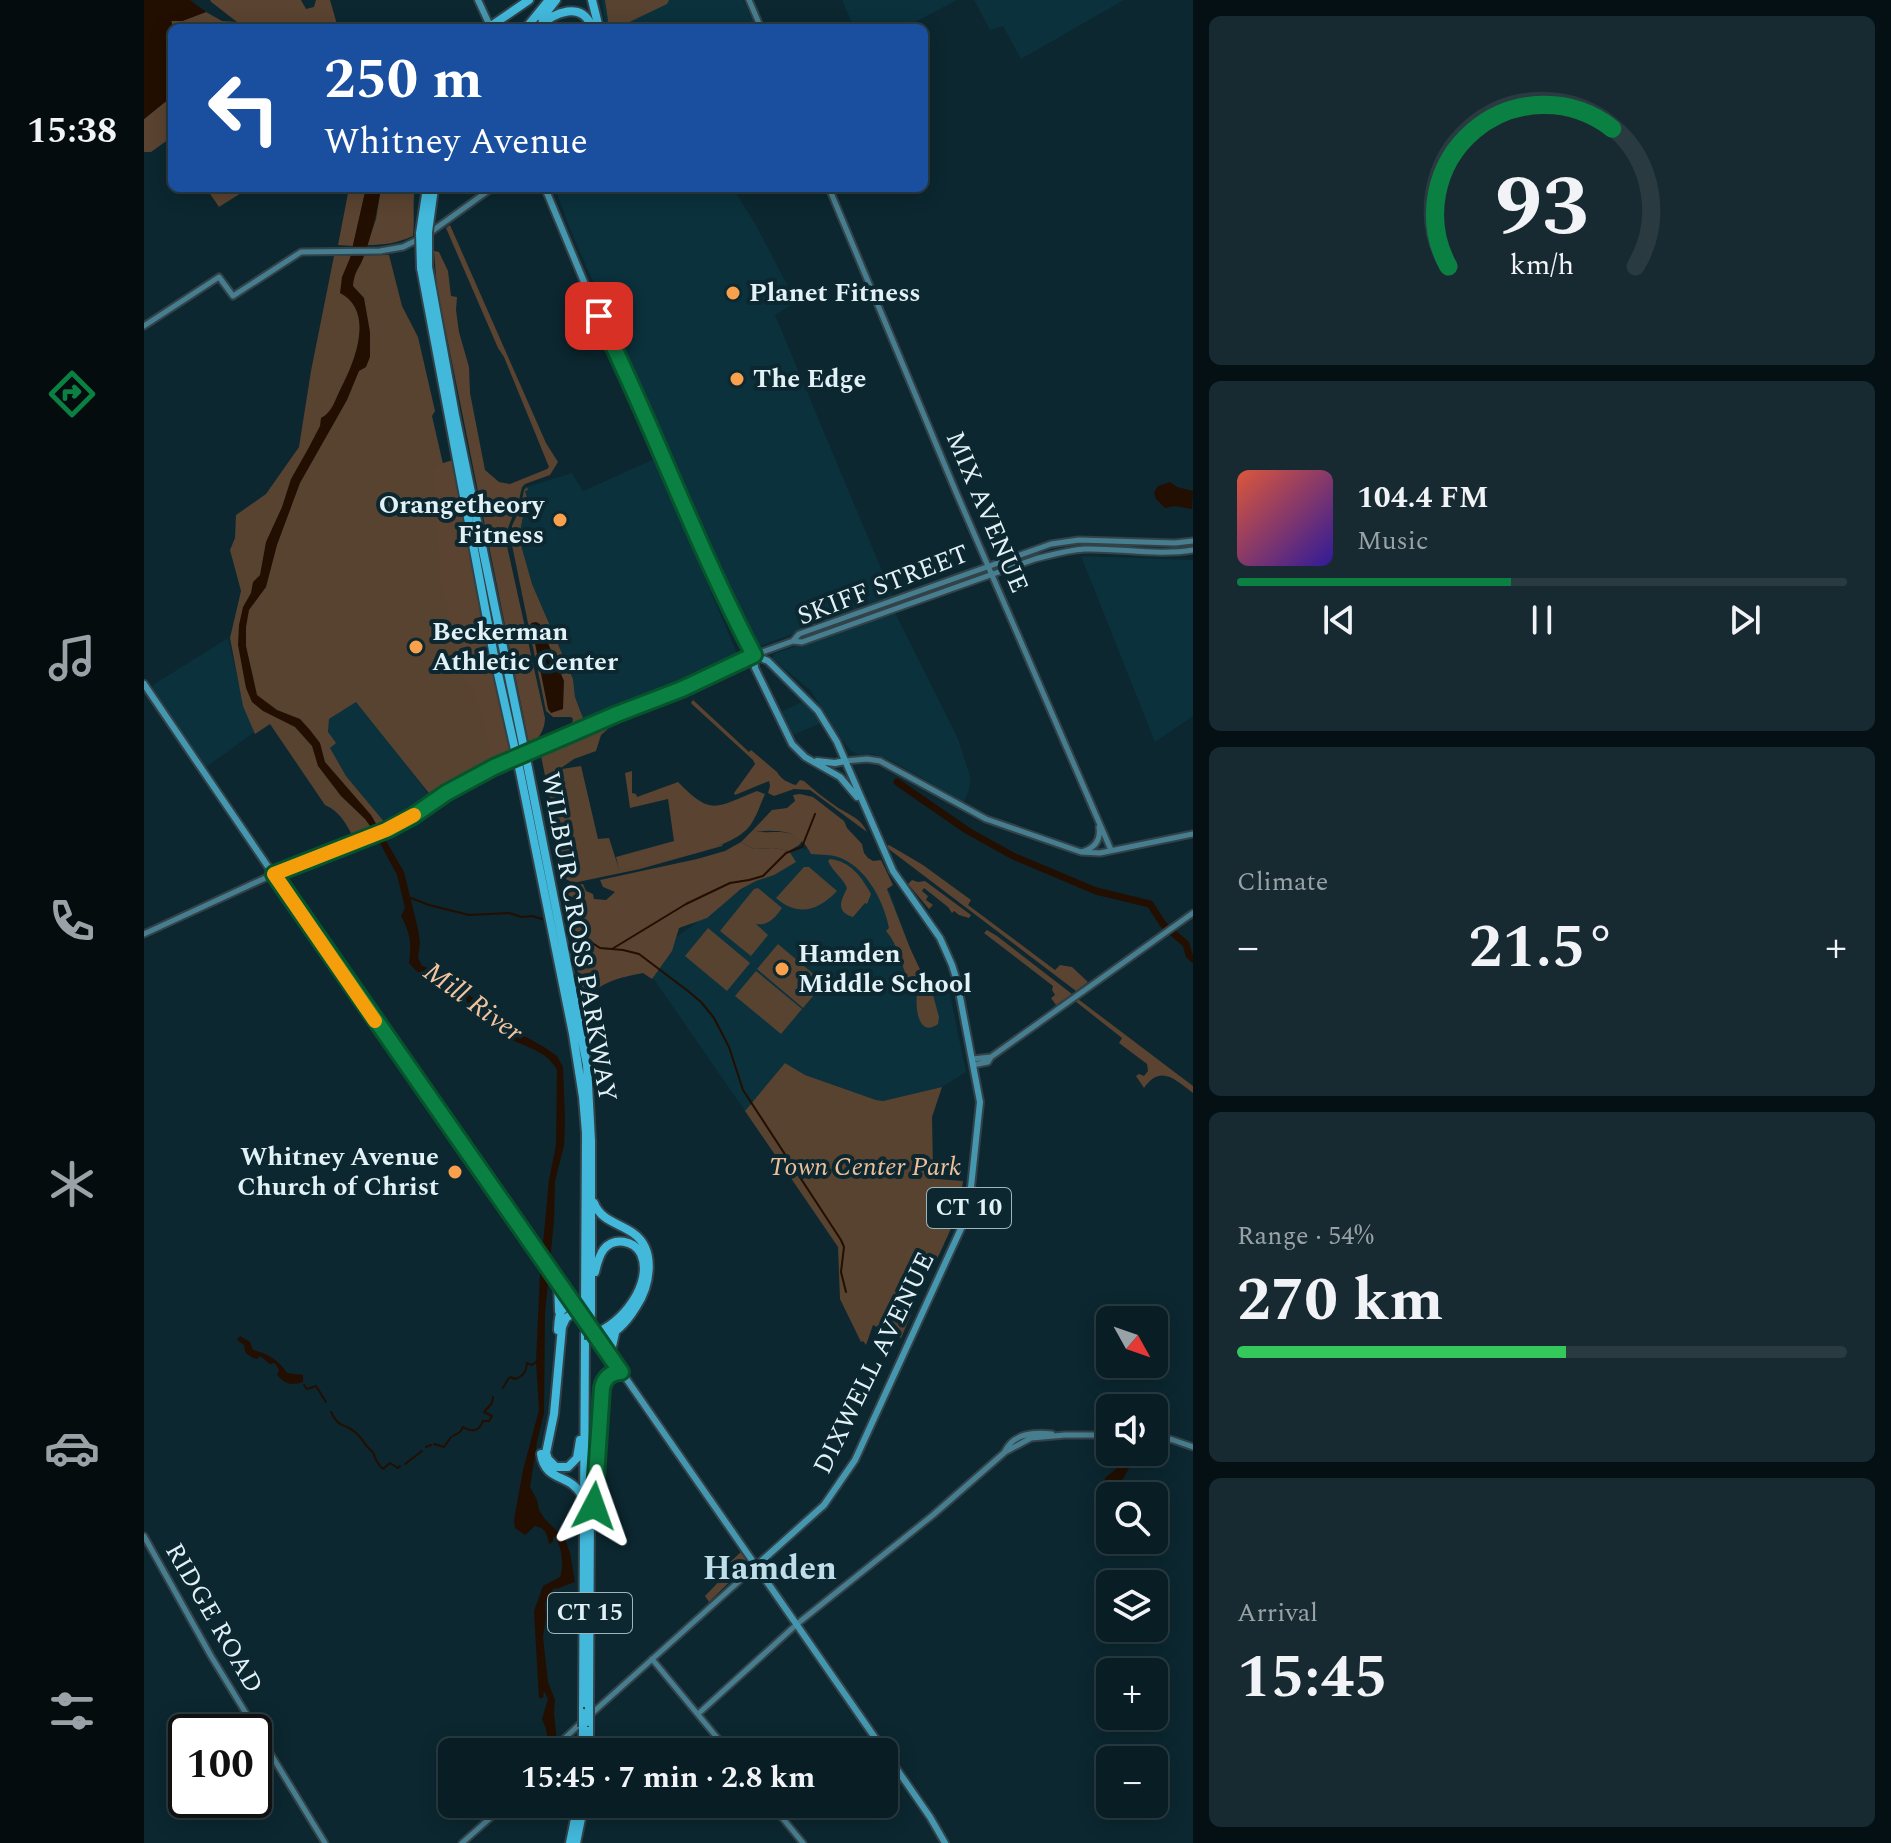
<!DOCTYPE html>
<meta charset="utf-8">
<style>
body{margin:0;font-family:Spectral,serif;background:#172a31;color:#f1f3f6;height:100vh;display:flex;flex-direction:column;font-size:30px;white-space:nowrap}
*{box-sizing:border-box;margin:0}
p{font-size:26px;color:#99a2a6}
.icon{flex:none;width:44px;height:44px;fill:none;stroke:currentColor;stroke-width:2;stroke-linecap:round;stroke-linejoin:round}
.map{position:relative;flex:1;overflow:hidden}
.sheet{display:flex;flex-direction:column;gap:16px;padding:16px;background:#051014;width:698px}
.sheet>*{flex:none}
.hud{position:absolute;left:24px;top:24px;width:760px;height:168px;border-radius:12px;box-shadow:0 4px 20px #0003,0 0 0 2px #293b41;background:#1a4fa0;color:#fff;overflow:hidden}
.needle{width:52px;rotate:130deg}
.buttons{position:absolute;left:952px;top:1306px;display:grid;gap:16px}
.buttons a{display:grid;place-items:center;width:72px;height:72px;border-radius:12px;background:#091d24;box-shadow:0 4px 20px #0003,0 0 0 2px #293b41;font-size:40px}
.speed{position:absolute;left:24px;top:1714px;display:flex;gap:16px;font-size:40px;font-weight:700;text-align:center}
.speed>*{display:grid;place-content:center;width:104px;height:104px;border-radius:50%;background:#091d24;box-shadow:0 4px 20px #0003,0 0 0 2px #293b41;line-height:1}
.speed .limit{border:4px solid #111;border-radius:12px;background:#fff;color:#111}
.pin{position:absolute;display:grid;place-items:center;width:68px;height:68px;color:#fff;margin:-34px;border-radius:16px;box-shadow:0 4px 12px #0006}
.me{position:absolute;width:88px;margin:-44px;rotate:4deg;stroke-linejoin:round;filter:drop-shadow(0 0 6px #0008)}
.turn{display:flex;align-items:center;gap:28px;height:168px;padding:0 24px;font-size:36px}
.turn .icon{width:104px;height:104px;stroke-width:2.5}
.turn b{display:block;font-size:56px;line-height:68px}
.big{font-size:60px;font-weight:700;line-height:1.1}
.sheet .card{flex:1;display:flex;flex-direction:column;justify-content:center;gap:12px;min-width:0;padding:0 28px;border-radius:12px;background:#172a31}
.sheet .dial{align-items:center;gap:0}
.dial svg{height:208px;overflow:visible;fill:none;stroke:#293b41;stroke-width:7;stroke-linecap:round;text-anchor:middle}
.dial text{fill:#f1f3f6;stroke:none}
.song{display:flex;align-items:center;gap:24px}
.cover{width:96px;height:96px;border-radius:12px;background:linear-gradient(135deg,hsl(10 70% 55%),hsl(250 70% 35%))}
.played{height:8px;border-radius:4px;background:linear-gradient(90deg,#0b8043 45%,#293b41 45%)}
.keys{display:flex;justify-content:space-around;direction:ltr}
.heat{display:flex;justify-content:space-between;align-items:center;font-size:44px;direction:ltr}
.charge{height:12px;border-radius:6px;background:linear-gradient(90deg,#34c759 54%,#293b41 0)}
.trip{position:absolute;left:294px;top:1738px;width:460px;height:80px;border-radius:12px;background:#091d24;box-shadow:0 4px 20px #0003,0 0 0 2px #293b41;font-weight:700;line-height:80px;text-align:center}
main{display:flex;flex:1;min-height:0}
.tab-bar{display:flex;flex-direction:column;width:144px;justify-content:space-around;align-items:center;background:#040c0e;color:#99a2a6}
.tab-bar .icon{width:56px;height:56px}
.tab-bar .selected{color:#0b8043}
.tab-bar b{font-size:36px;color:#f1f3f6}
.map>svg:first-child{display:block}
.built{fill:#0b313c}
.green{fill:#584331}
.forest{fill:#5a4330}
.water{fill:#220f01}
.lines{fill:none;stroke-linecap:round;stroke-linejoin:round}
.stream{stroke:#220f01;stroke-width:2}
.river{stroke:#220f01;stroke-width:7}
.secondary-casing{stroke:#324248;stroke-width:9}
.primary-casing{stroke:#324248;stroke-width:10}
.highway-casing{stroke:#324248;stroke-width:12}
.secondary{stroke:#477e8f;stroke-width:5}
.primary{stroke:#4597af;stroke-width:6}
.highway{stroke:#42b8db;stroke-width:8}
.secondary-bridge-casing{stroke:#324248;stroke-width:9;stroke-linecap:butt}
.highway-bridge-casing{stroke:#324248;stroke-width:12;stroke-linecap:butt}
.secondary-bridge{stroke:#477e8f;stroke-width:5}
.highway-bridge{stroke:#42b8db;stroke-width:8}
.route-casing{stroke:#07532c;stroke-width:20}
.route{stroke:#0b8043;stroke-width:14}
.slow{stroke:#f59e0b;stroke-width:14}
.poi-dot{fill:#f9a04d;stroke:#0c2730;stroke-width:3}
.labels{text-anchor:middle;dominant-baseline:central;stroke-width:8;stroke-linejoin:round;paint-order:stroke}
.shield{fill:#0c2730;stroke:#a1b4bb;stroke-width:2}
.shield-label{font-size:24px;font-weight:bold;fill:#e1f1f6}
.poi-label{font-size:26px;font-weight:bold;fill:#e1f1f6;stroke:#0c2730;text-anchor:start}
.street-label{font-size:26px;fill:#e1f1f6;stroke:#0c2730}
.park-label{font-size:26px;font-style:italic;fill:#eec09a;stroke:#0c2730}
.water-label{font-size:28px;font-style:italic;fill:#f2c39d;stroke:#0c2730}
.district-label{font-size:34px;font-weight:bold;fill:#bfdee9;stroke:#0c2730}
</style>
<main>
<nav class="tab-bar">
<b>15:38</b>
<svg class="icon selected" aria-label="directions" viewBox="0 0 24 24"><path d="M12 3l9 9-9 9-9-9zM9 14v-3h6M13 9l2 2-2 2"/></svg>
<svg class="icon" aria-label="music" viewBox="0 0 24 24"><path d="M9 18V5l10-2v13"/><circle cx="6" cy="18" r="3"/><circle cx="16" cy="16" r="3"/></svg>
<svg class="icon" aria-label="phone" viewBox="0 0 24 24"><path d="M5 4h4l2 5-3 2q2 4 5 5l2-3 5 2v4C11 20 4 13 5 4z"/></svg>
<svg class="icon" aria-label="climate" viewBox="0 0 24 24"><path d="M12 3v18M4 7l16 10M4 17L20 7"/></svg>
<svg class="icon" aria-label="car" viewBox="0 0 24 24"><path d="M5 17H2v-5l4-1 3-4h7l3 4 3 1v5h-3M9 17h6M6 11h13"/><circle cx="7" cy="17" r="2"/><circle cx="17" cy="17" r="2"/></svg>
<svg class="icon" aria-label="filters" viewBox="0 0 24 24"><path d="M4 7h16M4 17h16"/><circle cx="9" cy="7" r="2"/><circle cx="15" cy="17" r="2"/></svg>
</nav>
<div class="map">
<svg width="1049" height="1843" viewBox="0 0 1049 1843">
<rect width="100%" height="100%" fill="#0c2730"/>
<path class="built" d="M458,0H599L612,28H461Z
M698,0H813L760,28H710Z
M830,0H980L877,59L859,26L846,30Z
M411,188H589L613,227L652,302L631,315L749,597L616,646L605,631L562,541L520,443L494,399L499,396L426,229Z
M510,459L595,658L438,722L437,711L431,697L429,679L388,584L375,538L381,505L379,493L383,487L428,473L439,491Z
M937,556L1049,560V716L1011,742Z
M751,613L814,739L826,776L825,790L820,802L744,759L728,754L715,755L707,751L692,732L667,691L629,659V656L632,653Z
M84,638L95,684L119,726L61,768L8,689L9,685Z
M213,701L286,796L268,812L242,824L202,776L186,748L184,732L185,719Z
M660,701L677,723L647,736L636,712Z
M678,838L746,892L779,986L802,975L822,1072L798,1087L739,1101L732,1100L661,1075L641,1063L601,1111L498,962L601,887L640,865L646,853L659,846L660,850Z"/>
<path class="green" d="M461,0H525L523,4L473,28H462L464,20Z
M245,255L258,306L274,337L291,411L288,416L309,508L352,760L340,765L288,797L212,702L185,719L184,732L192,743L186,748L202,776L242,824L209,837C202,823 195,811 181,805L126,724L111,734L99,706L86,638L97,591L86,550L91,538L92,515L122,494L155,447L167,371L190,256Z
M383,487L384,490L381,491L383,498L386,497L387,501L381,505L375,538L388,584L429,679L431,697L439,718L436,724L412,735L428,723L429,719L427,717H409L402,711L368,545V526L377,506L380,490Z
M464,725V729L457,735L452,751L430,759L417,768L418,769L437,766L454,839L465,838L475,869L549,853L579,844L578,846L496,869L429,883L422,879L397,756L429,740Z
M609,830C626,836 640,826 659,840L655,845L645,851L630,848L610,849L597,842Z
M660,867H665L693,891C674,911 654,917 632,898Z
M614,888L638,908C631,918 624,926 612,924L624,935L607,956L576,931L610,889Z
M564,928L606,963L583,991L541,956Z
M634,944L680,983L659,1008L613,969Z
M612,971L658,1009L637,1034L591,996Z
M780,991L789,995L795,1017L794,1024C775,1038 771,1009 773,995Z
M641,1063L661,1075L732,1100L739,1101L798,1087L788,1117L789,1169L793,1170V1179L819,1181C815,1217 802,1239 787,1272L770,1264L750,1306L767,1315L757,1338L729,1325L722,1345L719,1341L717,1342L696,1299L694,1247L601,1111Z
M597,1552L604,1564L565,1602L561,1596L588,1568L586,1562Z"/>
<path class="forest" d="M67,0H157L162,9L170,7L172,0H186L194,28L29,27L27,20L38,21L62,12L78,21L93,22L66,1Z
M28,99V137L7,152H0V119L21,102Z
M62,188H105L75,207Z
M205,188H222L209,246L194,245Z
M237,188H271C268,205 271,219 269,236C254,243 240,245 223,245L232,219Z
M306,225L402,443L414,462L406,475L381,484L378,487L375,500L364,528L363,546L401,718C401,729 395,740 385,744L293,288L290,251L295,252L304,271L307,296L313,297L312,310L315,332L325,367L326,393L341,470L355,482L366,484L403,469L405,467L360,357L354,348L302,228Z
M309,460L367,753L339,765L347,758L337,709L327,687L309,667L311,641L296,578L289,466Z
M549,700L605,752L607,750L633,772C637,779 644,783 652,785L656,780L660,781C670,790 681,799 693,807C705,815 717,818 723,832L666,790L650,789L630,796L624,793L626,786L625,781L591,795L590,793L611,764L609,760L550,706L547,703Z
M488,771V793L492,794L493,797L534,782C568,817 572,807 613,791L621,794C616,805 612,819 604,828C583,852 506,863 475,870L472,857L530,841L524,799L486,808L481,773Z
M656,794L669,797L700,821L703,828L718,844L720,853L724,858L729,861L737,860L749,885L743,889L766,948L780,978L770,985L766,984L764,980C757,964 754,944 742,931L745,928C740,902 724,871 699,859C690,854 677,855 667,854C659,838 648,831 629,831C620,830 617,833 609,830L628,810L643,808L651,801L649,795Z
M597,842L610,849L630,848L645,851L652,862L630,875L612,881L597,889L563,918L535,928L528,951L508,979L499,973C473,978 461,981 441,998L436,983L418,888L439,884L442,891L449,894L450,899L462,900L471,892L459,887L456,880L553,859L581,851Z
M745,845L779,865L827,900L824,905L911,970L916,965L928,967L944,982L932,991L746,850L743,846Z
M686,859C706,861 718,877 727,894L723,904L721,903L709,917C691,911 697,901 703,888C699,878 689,872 684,861Z
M768,880L774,882L781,881L827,915L825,918L815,915L810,911L808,913L804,907L780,888L778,891L784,896L782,900L789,905L785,909L764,884Z
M843,930L853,936L928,994L912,1005L907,998L911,995L908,990L909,986L840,933Z
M934,999L1049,1086V1093C1031,1080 1017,1064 1000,1088L992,1076L995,1074L1000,1076L1004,1071L1003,1064L975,1043L978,1038L931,1001Z"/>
<path class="water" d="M0,0H46L62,12L38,21H27L29,27L47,28H28V47L21,50L28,54V99L21,102L0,119Z
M222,188H237C233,211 228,234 220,256C215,270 211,269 209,286L220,298L226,332V357L222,367L215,371L203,400L156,483L133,545L122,587L105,610L102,627V646L113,695L133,710L156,719L166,730L176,743L181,762L227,815L260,872L274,929L276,943L274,958L278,966L306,976L314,982L323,993L364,1027L400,1047L413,1056L419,1067L421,1120L420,1146L411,1181L410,1220L401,1314L400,1413L393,1442L386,1487L393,1500L395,1510L401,1519L421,1539L426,1553L431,1582L412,1589L410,1588L401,1603L402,1617L399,1637L404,1682L411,1700L410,1713L414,1752H405L402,1729L398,1719L404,1699L400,1691L399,1698H395L390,1611L399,1586L416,1577C420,1566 418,1546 411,1537H409V1542L405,1544C403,1534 402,1528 391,1526L381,1535L371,1528L370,1520L379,1470L395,1410L392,1361L396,1275L405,1180L412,1145L413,1070C401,1048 377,1047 357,1034C339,1021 321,996 302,984C286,975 279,980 265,963C268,944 266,932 257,916L261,908L253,875L229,830L221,819L197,796L174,766L168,746L151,727L119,711L108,702L102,688L94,645L95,625L99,607L107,593L109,582L116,575L122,542L138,507L147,479L164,449L176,426L177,418C189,412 191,399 197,388C211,361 231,311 196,293L198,277L206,258Z
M1026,482L1033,487L1049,491L1048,509L1031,506L1021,508L1012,499L1010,493L1014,486Z
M392,622L396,624L420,681L419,709L407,713L404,709L387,623Z
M96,1336L106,1342L109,1350C123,1353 136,1361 143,1373L159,1375V1382C147,1386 141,1384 133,1375L135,1370L131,1363L126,1364L116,1356L113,1359L107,1357L101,1352L100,1345L93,1340Z
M979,1463H983L985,1468L978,1481L975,1496H966V1501L963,1500L958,1492L961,1478Z"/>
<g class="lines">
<path class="stream" d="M267,898L285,905L325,915L365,913L378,917L388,916L398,919
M424,927L456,948L468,949L542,904L586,883L605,880L619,876L642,853L658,847L671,814
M468,949L479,950L495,954L544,991L557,1002L570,1018L585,1047L599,1090L697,1240L700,1247L697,1272L702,1292
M160,1385L163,1389L172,1386L182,1402
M359,1388L364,1379L367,1377L371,1379C379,1376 382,1373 383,1363L388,1365L392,1362
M187,1412C196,1430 200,1422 211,1432C219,1438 221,1447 229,1452C231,1459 233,1464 239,1469L246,1463L254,1468L256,1466
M309,1436L316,1432L319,1427C327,1432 335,1432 339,1421H345L348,1416L340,1412L348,1403L349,1397
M290,1444L300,1447L307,1437
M282,1447L287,1445
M261,1464L278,1451"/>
<path class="river" d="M753,782L824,831L869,856L952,891L1006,904L1019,924L1023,928
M1028,932L1042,944L1045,955L1049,959"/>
<defs>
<path id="secondary" d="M605,0L617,28
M685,188L812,492L967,850
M284,234L348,188
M0,326L75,277L89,296L157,252L236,251L259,247L275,239
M649,641L655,634L907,544L935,540L1031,543L1049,541
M387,752L473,714L538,689L610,655L649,641L658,642L891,559C907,555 923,550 941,549C977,548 1013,556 1049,550
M701,761L723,759L736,761L842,819L937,852L956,853L1049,834
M938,852C951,848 957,840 955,827
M0,934L130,874L245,829L272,814L307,790L369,759
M828,1059L847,1057
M829,1065L844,1062L847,1057L1049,913
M1010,1435L1029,1440L1049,1447
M861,1451C870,1433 890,1432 908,1434
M0,1536L67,1656L181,1843
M508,1659L585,1752
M554,1714L653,1624L789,1515L861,1452L887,1438L921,1435H966
M446,1715L612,1566
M406,1752L438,1722
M627,1804L659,1843
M318,1843L362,1804"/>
<path id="primary" d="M334,0L347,28
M401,188L450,306L499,409L580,596L610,655L611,668L648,744L661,757L696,777L713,797
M610,655L624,661L674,711L693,742L749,871L796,938L808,965L813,981L836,1102L825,1206L820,1222L711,1460L680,1505L612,1566
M0,684L165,927L445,1325
M673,761L691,763L701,761
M454,1338L786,1817L801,1843"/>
<path id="highway" d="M448,0L455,28
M398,18L412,0
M344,28L385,0
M382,28L405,0
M393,28C410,12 439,0 448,28
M284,267L311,415L384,768L443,1065L447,1141V1311
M277,268L350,656L376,772L429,1034L439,1097L442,1133L441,1307
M450,1203C457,1221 475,1223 489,1233C513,1250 506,1286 492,1307C483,1322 472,1335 455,1339
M414,1280L415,1311
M435,1309L422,1318L418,1327L410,1414L402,1453L404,1459L412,1467H424L433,1458L436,1440
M414,1330C415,1314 414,1309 430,1303
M451,1333C477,1325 510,1283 497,1254C490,1240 470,1237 460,1249C455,1255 453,1264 451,1272
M466,1355L471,1333
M397,1454C401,1483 427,1473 438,1496
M450,1507L458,1388C460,1378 467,1372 477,1372
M445,1707L446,1501
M439,1713L441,1334
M445,1722V1752
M439,1752V1727
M426,1843L434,1804
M432,1843L440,1804"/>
</defs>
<use href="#secondary" class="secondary-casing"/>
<use href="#primary" class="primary-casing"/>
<use href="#highway" class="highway-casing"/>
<use href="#secondary" class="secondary"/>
<use href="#primary" class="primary"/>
<use href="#highway" class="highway"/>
<defs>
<path id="secondary-bridge" d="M369,759L387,752"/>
<path id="highway-bridge" d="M284,267V232L290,188
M277,268L276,233L283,188
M446,1340L447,1311
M439,1713V1727
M445,1722V1707"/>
</defs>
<use href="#secondary-bridge" class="secondary-bridge-casing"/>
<use href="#highway-bridge" class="highway-bridge-casing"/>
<use href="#secondary-bridge" class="secondary-bridge"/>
<use href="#highway-bridge" class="highway-bridge"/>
</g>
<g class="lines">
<defs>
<path id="route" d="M450,1506L458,1388C460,1378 467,1372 477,1372L130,874L245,829L269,816L302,793L350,767L473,714L538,689L610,655C552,545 510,428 455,316"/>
</defs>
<use href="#route" class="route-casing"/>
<use href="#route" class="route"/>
<path class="slow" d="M231,1021L130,874L242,830L270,815"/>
</g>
<g class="poi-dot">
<circle cx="589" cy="293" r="8"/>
<circle cx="593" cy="379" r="8"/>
<circle cx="416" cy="520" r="8"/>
<circle cx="272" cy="647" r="8"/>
<circle cx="638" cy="969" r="8"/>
<circle cx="311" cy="1172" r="8"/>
</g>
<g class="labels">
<g class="shield">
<rect x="783" y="1188" width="84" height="40" rx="6"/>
<rect x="404" y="1593" width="84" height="40" rx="6"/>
</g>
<g class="shield-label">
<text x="825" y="1208">CT 10</text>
<text x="446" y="1613">CT 15</text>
</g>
<g class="poi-label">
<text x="605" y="293">Planet Fitness</text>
<text x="609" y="379">The Edge</text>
<text x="400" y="505" text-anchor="end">Orangetheory<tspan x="400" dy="30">Fitness</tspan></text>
<text x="288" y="632">Beckerman<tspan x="288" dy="30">Athletic Center</tspan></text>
<text x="654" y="954">Hamden<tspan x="654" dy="30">Middle School</tspan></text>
<text x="295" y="1157" text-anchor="end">Whitney Avenue<tspan x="295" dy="30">Church of Christ</tspan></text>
</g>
<g class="street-label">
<text transform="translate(843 512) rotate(67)">MIX AVENUE</text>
<text transform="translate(739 585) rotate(-21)">SKIFF STREET</text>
<text transform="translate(435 937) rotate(80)">WILBUR CROSS PARKWAY</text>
<text transform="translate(730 1363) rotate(-64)">DIXWELL AVENUE</text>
<text transform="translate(70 1618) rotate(60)">RIDGE ROAD</text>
</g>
<g class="park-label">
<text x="721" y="1167">Town Center Park</text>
</g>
<g class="water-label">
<text transform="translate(329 1002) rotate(36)">Mill River</text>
</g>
<g class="district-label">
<text x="626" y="1569">Hamden</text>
</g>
</g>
</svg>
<div class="buttons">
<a><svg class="needle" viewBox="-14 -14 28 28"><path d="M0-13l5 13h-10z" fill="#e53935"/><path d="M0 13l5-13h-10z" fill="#99a2a6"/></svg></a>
<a><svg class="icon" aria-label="sound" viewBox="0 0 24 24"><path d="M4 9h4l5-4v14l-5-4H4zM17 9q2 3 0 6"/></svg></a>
<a><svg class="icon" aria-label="search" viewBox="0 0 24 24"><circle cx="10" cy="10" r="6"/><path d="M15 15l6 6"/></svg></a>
<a><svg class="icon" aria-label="layers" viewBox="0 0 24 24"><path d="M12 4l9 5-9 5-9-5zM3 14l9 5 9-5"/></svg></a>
<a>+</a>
<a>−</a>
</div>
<div class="speed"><div class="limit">100</div></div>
<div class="pin" style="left:455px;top:316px;background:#d93025"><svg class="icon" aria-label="arrive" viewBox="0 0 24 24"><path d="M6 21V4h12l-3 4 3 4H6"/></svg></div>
<svg class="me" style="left:450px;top:1506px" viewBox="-20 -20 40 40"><path d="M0-17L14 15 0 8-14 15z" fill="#0b8043" stroke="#fff" stroke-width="4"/></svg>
<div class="trip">15:45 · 7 min · 2.8 km</div>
<div class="hud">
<div class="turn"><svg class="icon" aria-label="left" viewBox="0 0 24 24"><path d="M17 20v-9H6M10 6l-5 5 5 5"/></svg><div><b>250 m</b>Whitney Avenue</div></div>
</div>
</div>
<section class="sheet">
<div class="card dial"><svg viewBox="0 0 100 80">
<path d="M14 69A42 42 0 1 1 86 69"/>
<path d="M14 69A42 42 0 0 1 77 16" stroke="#0b8043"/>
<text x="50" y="56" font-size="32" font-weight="700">93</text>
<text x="50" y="72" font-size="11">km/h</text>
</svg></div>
<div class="card">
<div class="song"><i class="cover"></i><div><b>104.4 FM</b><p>Music</p></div></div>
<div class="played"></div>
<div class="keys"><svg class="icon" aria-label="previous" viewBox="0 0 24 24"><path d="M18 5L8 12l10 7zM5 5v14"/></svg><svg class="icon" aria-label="pause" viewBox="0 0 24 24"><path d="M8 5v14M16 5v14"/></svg><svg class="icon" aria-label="next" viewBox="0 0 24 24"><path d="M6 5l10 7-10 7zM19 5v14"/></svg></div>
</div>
<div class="card"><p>Climate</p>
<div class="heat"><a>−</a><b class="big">21.5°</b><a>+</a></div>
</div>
<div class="card"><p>Range · 54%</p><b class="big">270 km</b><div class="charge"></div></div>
<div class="card"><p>Arrival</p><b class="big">15:45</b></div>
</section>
</main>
